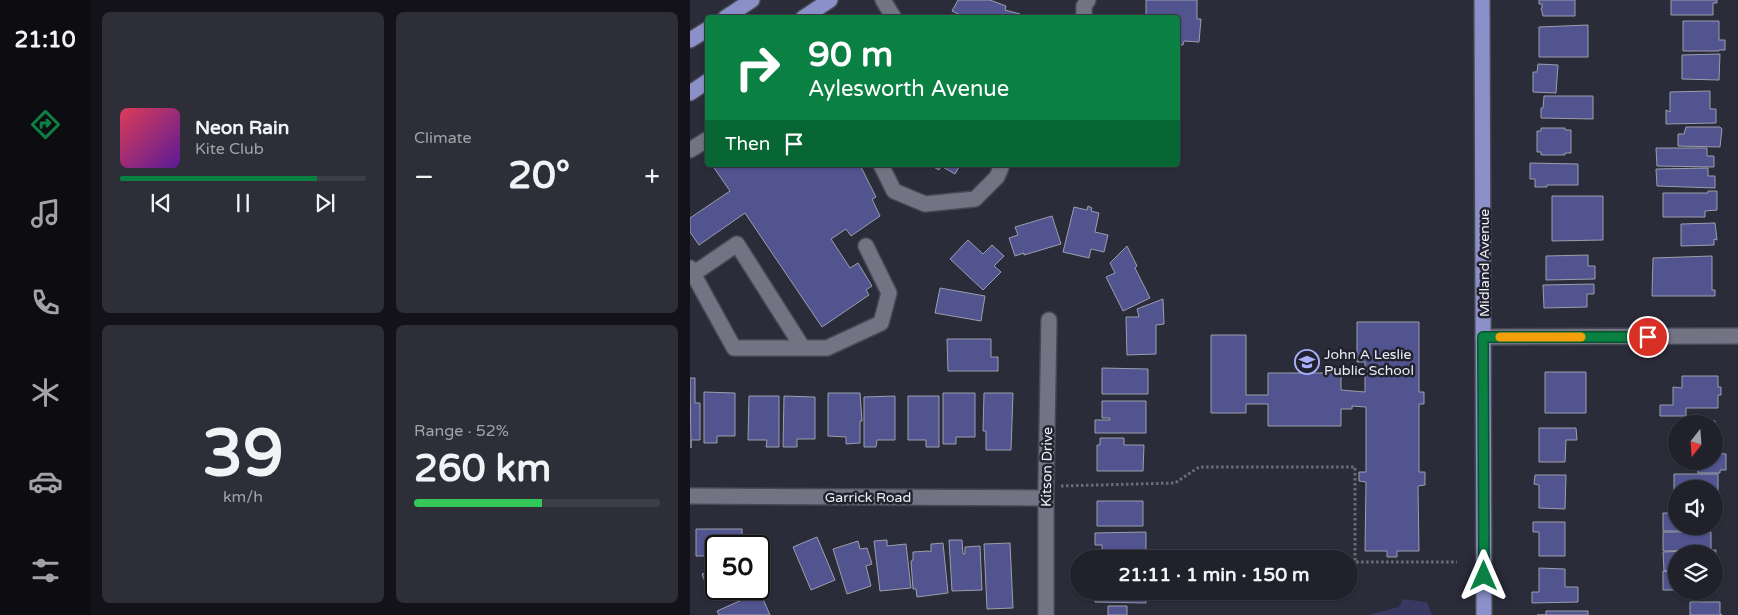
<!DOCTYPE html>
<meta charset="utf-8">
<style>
body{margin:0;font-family:"Varela Round",sans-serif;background:#2d2e37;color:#f1f3f6;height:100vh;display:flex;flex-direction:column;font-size:19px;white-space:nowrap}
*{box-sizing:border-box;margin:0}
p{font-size:16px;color:#a2a3a9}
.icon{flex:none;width:28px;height:28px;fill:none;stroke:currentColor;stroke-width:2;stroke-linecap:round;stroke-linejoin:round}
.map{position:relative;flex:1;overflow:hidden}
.sheet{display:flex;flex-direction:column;gap:12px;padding:12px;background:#121218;width:600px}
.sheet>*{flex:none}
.guide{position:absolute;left:15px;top:15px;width:475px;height:152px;border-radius:5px;box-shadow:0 1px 4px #0004,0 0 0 1px #3d3e47;background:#0b8043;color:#fff;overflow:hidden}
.needle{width:32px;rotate:197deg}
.tools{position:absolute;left:978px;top:415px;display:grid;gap:10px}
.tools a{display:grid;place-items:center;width:55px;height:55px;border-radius:50%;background:#20212b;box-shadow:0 1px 4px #0004,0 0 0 1px #3d3e47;font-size:25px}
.speed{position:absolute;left:15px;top:535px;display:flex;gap:10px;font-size:25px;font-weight:700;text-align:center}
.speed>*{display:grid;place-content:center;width:65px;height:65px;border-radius:50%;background:#20212b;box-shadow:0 1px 4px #0004,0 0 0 1px #3d3e47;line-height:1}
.speed .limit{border:2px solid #111;border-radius:8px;background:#fff;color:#111}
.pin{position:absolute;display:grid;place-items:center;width:42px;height:42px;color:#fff;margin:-21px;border:2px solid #fff;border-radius:50%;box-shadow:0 1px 5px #0007}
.me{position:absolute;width:55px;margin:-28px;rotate:0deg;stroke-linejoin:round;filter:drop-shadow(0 0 4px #0008)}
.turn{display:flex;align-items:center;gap:18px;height:105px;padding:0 20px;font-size:22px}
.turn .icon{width:65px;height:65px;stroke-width:2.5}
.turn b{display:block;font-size:35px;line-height:42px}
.then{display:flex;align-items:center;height:48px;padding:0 20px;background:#0003;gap:10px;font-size:19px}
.big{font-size:38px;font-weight:700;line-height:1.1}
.sheet .card{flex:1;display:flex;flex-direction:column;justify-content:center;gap:8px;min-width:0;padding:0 18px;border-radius:8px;background:#2d2e37}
.sheet .dial{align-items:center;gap:0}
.dial b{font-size:65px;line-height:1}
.song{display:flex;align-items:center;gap:15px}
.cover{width:60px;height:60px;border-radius:8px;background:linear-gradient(135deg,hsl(350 70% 55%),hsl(270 70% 35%))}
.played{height:5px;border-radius:2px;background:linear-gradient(90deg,#0b8043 80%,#3d3e47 80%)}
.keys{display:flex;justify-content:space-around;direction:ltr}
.heat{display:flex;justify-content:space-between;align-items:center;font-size:28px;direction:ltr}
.charge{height:8px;border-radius:4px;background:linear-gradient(90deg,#34c759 52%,#3d3e47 0)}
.sheet .tiles{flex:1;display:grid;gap:12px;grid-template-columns:repeat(2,1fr)}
.trip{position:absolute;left:380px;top:550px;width:288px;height:50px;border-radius:25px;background:#20212b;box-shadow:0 1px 4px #0004,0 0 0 1px #3d3e47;font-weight:700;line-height:50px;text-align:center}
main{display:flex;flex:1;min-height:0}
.tabs{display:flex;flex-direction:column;width:90px;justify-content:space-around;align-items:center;background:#0d0d11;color:#a2a3a9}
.tabs .icon{width:35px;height:35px}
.tabs .on{color:#0b8043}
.tabs b{font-size:22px;color:#f1f3f6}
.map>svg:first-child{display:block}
.green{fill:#373960}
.building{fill:#51548f;stroke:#9c9eae}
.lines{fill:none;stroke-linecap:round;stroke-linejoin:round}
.minor-casing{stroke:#474854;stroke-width:18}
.major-casing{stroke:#474854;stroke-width:18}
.path{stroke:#6b6c78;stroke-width:3;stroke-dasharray:2.5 2.5;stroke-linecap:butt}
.minor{stroke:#727483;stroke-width:15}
.major{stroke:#8c90c9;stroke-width:15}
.route-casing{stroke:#07532c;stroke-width:12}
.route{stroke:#0b8043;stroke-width:9}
.slow{stroke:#f59e0b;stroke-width:9}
.labels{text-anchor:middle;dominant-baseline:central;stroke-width:5;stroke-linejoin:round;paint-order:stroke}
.street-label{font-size:14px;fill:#edeef7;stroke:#21222e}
.poi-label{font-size:14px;fill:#edeef7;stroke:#21222e;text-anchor:start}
</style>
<main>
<nav class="tabs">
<b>21:10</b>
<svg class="icon on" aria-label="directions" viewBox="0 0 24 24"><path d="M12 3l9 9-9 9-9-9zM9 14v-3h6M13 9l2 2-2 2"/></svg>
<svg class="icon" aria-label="music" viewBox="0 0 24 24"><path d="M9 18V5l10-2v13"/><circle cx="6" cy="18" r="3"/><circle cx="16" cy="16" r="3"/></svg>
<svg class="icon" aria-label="phone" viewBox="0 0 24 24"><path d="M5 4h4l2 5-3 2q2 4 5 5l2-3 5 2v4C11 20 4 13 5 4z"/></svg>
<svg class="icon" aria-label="climate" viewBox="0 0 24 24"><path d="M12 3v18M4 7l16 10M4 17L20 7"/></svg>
<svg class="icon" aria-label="car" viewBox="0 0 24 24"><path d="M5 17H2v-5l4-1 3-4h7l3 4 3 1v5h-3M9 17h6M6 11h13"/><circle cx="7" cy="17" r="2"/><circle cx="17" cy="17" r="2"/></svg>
<svg class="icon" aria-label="filters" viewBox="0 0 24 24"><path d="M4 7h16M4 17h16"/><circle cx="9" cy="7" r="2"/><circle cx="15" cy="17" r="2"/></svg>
</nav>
<section class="sheet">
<div class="tiles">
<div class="card">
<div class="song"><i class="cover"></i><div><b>Neon Rain</b><p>Kite Club</p></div></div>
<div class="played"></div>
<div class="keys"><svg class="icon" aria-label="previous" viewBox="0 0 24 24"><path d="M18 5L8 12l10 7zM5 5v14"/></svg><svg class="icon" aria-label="pause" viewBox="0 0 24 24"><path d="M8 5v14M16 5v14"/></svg><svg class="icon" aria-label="next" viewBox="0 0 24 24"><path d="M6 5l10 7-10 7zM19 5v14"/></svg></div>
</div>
<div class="card"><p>Climate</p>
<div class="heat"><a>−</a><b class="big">20°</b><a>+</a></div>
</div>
<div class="card dial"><b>39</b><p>km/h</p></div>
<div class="card"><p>Range · 52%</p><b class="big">260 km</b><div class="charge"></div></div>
</div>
</section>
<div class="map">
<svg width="1048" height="615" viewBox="0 0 1048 615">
<rect width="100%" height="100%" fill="#2b2c39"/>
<path class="green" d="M713,599L737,602L742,615H678L709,607Z"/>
<path class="building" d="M268,0H300L316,6L315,10L330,14L329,18H272V16L262,11Z
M456,0H507V19H511L509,42L494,41L493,45H488V18H456Z
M849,0H885V16H853L851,8H852V4H849Z
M981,0H1027V3H1023V15H981Z
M993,21H1029V40H1035V50H1029V51H993Z
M898,25V57H849V27Z
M1030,54L1029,80L992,79V55Z
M848,64L868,65L866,93L843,92V72H847Z
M1020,91V109H1026V123L976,124V110L980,112V92Z
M854,96H903V119L851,118V108H853Z
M996,127H1030L1032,129L1030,147L988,146V134H994Z
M851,128H875V130H881V153H875V155H851V152H847V131H851Z
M966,148H1017V156H1024V167L967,166Z
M840,163L888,164V185H857V187H845V179H840Z
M22,165H170L186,197L182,199L190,216L161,236L156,229L141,239L160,268L168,263L182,286L176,290L179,295L132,327L55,213L9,245L0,232V218L40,191Z
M240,165H270L265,174L251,166L249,170Z
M1018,168V176H1025V188L967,186L966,169Z
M1018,191H1027V210L1015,211V217H973V193H1018Z
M862,196H913V240L862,241Z
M398,206L402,208L401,211L409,213L405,232L418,235L414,252L401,249L399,258L373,252L384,207L397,210Z
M362,216L371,244L334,255V253L325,256L319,238L328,235L325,227Z
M1025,223L1027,240L1024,239V245L991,246V224Z
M278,240L293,254L302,245L314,256L304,266L311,272L293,290L260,259Z
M437,246L447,266L445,268L460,298L433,311L416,277L425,273L420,263Z
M898,255V266H905V279L856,280V256Z
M1022,256V290H1025V296H962L963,258Z
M904,284V294H897V307L854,308L853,285Z
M250,288L295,296L291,321L245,313Z
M473,299L474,324L466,325V354L437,355L436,317H449L447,309Z
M667,322H729V392H734V404H729V472H735V485L728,486L729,551H707V557H697V551H675L676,482L669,481V472H676V407L662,406V409H651V426H578V404H556V413H521V335H556V395H578V373H651V390L675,392V362H667Z
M257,339H301V357H308V371H258Z
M412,368L458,369V394H412Z
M855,372H896V413H855Z
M992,376H1028V387H1031V395H1028V408H996V416H970V405H983V387L992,388Z
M0,378H5V403H10V440H1V448Z
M14,392L45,393V436H27V443H14Z
M138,393H170L172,421H170V443L156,444V437L138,436Z
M253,393H285V437H266V444H253Z
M294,393H323L321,450H296V431H293Z
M59,396H89V447H76L77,440H58Z
M94,396L125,397V439H107V447H93Z
M205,396V440H187L186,447H174V397Z
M218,396H249V447H236V440H218Z
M412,401H456V433H405V420H420V418H412Z
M994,421H1025V443L1024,424H994Z
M849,428H886L887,440H876L875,462H849Z
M410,438H434V445H454L453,471H407V445H410Z
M1024,453L1036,454V470H1030V473H1008L1007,467H996V461H1024Z
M984,474H1028V494H1024V489H986V506H984Z
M845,475H876L875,509L849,508V485L844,484Z
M407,501H453V526H407Z
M973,513H986V526H1021V531H973Z
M843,522H875V556H849V532H843Z
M6,529H52V546H26V556H6Z
M456,532V559H412V545H405V533Z
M973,532H1021V550L973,551Z
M127,537L145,580L121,590L103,547Z
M197,540V546L216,544L221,588L190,591L184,541Z
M259,540H272L273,554H275V547L290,546L292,590L262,591Z
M168,541L170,549L177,548L182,564L176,566L181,586L157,594L143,549Z
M253,543L258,593L227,597L226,589H223L221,561L223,560V552L238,551L241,552V544Z
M320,543L323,608L297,609L294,544Z
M1026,550L1024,571V554H986V571H974L973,552Z
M849,568L875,569V587H888V602L842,603V592H849Z
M26,569V589H50L22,599L12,574Z
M973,571H986V590H973Z
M1024,572V579H1026V592L1005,591H1024Z
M405,591H456V603L405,602Z
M70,592L80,615H29L27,611Z
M1000,602H1030V614L1032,615H1000Z
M418,606H437V615H418Z
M856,611H898V615H847H856Z"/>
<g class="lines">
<defs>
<path id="minor" d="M193,0L204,18
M394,18V6L398,0
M0,150L18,139
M191,165L204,191L235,204L285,199L307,177L312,165
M0,268L44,348H137L191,323L199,293L176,246
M3,274L47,244L113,348
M793,337L1048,336
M0,496L356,498
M356,615V486L359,320"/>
<path id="major" d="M792,0L794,615
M35,18L62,0
M113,18L140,0
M0,40L18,29
M0,93L18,81"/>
</defs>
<use href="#minor" class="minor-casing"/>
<use href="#major" class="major-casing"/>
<path class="path" d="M371,486L485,483L509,467H665V562H767"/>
<use href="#minor" class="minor"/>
<use href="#major" class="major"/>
</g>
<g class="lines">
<defs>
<path id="route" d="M794,576L793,337H958"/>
</defs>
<use href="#route" class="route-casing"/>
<use href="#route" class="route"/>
<path class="slow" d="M810,337H891"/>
</g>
<defs>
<symbol id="school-ring" viewBox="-11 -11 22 22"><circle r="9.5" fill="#21222e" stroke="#aab0fb" stroke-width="1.5"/><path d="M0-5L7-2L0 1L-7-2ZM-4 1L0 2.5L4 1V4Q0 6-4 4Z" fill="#aab0fb"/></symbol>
</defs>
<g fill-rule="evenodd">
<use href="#school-ring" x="603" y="348" width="28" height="28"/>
</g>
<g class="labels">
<g class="street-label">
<text transform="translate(794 263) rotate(-90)">Midland Avenue</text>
<text transform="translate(357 467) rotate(-89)">Kitson Drive</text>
<text x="178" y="497">Garrick Road</text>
</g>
<g class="poi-label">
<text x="634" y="354">John A Leslie<tspan x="634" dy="16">Public School</tspan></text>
</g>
</g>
</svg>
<div class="tools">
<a><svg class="needle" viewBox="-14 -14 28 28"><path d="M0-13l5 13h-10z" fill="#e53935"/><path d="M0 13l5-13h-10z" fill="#a2a3a9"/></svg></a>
<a><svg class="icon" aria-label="sound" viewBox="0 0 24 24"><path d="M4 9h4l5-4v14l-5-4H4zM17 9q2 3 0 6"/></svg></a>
<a><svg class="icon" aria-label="layers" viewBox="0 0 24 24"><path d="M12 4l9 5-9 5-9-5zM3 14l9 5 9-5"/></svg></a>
</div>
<div class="speed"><div class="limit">50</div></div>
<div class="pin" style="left:958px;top:337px;background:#d93025"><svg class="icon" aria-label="arrive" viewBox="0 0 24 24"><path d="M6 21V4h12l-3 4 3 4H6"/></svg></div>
<svg class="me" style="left:794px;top:576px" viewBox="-20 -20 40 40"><path d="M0-17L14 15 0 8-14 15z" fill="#0b8043" stroke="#fff" stroke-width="4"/></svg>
<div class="trip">21:11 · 1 min · 150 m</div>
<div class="guide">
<div class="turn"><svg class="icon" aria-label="right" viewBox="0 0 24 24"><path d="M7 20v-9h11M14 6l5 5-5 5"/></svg><div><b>90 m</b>Aylesworth Avenue</div></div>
<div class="then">Then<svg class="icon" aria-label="arrive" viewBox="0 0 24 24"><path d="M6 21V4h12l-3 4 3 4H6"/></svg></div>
</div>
</div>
</main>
